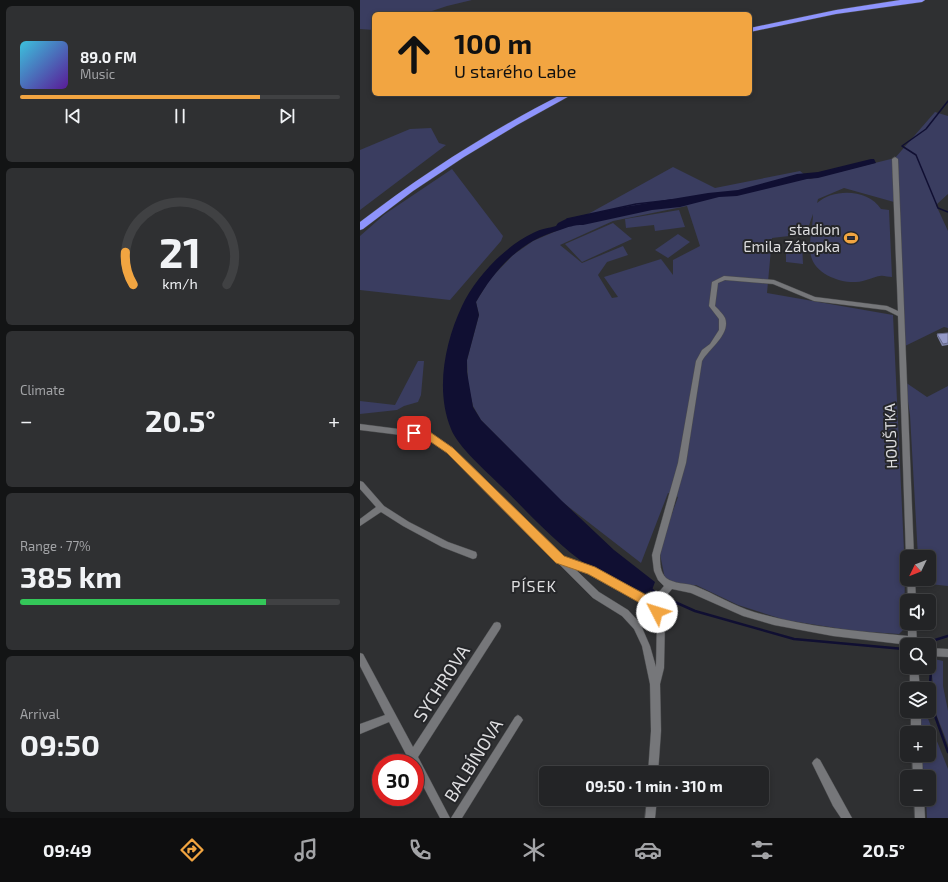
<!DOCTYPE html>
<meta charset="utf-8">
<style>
body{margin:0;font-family:"Exo 2",sans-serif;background:#2f3032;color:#f1f3f6;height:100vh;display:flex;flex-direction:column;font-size:15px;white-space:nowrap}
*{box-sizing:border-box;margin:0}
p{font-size:13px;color:#a3a4a7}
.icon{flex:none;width:22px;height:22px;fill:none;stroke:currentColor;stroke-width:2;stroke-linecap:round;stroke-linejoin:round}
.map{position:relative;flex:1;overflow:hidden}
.details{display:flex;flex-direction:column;gap:6px;padding:6px;background:#131415;width:360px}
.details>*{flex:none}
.banner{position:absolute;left:12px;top:12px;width:380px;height:84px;border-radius:6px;box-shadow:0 2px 6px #0003,0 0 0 1px #404143;background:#f2a541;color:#111;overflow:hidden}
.needle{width:26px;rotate:227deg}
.controls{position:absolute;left:540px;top:550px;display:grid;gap:8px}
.controls a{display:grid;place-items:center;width:36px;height:36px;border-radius:6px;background:#232426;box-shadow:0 2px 6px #0003,0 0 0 1px #404143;font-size:20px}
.speed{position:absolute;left:12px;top:754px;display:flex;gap:8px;font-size:20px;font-weight:700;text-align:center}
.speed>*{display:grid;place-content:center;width:52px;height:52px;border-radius:50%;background:#232426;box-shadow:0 2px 6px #0003,0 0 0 1px #404143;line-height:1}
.speed .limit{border:6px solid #d22;background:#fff;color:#111}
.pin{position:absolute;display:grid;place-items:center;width:34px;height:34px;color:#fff;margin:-17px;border-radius:8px;box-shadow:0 2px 6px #0006}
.me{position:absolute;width:44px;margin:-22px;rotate:310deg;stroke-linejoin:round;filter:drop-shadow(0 0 3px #0008)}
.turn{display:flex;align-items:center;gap:14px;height:84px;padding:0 16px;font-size:18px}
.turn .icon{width:52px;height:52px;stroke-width:2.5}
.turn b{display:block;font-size:28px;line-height:34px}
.big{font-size:30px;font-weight:700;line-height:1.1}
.details .tile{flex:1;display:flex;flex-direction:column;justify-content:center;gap:6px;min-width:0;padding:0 14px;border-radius:6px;background:#2f3032}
.details .dial{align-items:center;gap:0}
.dial svg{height:104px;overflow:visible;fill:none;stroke:#404143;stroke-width:7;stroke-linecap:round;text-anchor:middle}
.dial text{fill:#f1f3f6;stroke:none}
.song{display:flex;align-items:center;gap:12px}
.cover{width:48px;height:48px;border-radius:6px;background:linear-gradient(135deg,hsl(190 70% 55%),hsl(270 70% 35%))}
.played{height:4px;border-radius:2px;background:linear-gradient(90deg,#f2a541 75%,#404143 75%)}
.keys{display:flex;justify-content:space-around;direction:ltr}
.heat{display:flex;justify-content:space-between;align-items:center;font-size:22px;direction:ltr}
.charge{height:6px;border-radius:3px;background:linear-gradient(90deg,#34c759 77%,#404143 0)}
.trip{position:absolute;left:179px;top:766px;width:230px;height:40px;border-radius:6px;background:#232426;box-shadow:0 2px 6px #0003,0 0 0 1px #404143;font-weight:700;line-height:40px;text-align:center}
.tabs{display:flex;height:64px;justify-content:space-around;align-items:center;background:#0e0e0f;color:#a3a4a7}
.tabs .icon{width:28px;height:28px}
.tabs .on{color:#f2a541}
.tabs b{font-size:18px;color:#f1f3f6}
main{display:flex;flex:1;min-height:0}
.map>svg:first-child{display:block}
.green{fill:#3a3d60;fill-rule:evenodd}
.water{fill:#100f32}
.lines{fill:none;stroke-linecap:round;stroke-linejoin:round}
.stream-far1{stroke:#100f32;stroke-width:1.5}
.stream{stroke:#100f32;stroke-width:2.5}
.minor-casing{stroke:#4a4b4d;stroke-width:1}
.motorway-casing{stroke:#4a4b4d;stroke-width:1}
.minor{fill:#76777a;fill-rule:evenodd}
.motorway{fill:#8e94fc;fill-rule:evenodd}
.wall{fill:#7f84ab}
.building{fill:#9499c7;stroke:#686b8b}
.route{fill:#f2a541;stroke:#9d6b2a}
.labels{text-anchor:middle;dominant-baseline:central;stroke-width:4;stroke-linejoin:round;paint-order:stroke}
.poi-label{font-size:15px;fill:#dddddf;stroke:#252629;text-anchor:end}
.street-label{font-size:15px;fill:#dddddf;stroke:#252629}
.neighbourhood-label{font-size:16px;letter-spacing:1px;fill:#dddddf;stroke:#252629}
.near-street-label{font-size:18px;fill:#dddddf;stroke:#252629}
</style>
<main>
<section class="details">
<div class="tile">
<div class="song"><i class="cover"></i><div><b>89.0 FM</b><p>Music</p></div></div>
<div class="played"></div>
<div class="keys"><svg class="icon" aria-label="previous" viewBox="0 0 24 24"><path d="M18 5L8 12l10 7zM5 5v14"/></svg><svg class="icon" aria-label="pause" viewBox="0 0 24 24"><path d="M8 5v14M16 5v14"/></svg><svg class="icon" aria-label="next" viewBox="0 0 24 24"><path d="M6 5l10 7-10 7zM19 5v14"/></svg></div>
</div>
<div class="tile dial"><svg viewBox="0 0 100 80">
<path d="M14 69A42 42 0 1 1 86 69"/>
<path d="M14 69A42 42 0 0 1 8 44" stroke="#f2a541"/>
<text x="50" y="56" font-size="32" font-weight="700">21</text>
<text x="50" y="72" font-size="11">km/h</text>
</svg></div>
<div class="tile"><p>Climate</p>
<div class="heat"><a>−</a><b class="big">20.5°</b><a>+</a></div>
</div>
<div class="tile"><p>Range · 77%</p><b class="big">385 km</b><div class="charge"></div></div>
<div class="tile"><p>Arrival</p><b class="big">09:50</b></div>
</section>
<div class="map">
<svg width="588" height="818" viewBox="0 0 588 818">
<rect width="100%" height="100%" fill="#2f3032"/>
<path class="green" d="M0,0H112L87,6L63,14H14V30L0,29Z
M575,112L588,116V194L576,205L588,231V328L584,327L545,346L534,202L484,188L458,199L457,203C474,188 508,189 521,209L529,210L532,277C528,277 523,275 520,276C515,276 505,282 496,282C480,283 455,274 451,256C448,243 453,227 453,214L446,234L412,238L407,293L533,315L545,572L544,629L539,634L495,631L425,620L378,605L336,585L307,589L299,549L318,497L308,493L281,563L201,501L121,420L113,406L108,384L107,360L119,315L116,302L130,279L153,255L173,241L201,229L313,167L355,188L440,171L450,179L535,158ZM327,206L340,246L313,260V275L301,259L244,277L258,297L252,298L238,275L247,262L268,255L263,246L222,263L200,245L253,221Z
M71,128L79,143L86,145L0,210V150L50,129Z
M92,169L143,236L141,241L90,300L0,290V236L25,214Z
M319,210L325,227L295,231L294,225L266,228L265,219Z
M253,223L272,239L222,262L205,244Z
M318,234L330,242L308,258L295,250Z
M426,243L442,244L443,264L426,262Z
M58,361H64L61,395L58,402L44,406L37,410L0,414V401L35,405Z
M545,382L567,397L588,386V586L560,583L559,579H569V557H558L550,415Z
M570,658L583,661V686L588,711V745L570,698L573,684Z
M559,711H565L588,769V818H567L566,799H569V777H564L562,755H569V733H561Z"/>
<path class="water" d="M511,159H514L516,163L458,178L447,179L377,196L359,197L320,207L292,210L223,225C214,225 208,227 200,230C160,241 136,268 116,302L119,315L107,360V372L113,407L121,420L202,501L254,550L295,582L292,590L285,593C276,589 267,584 258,580C252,578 246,577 241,574C204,553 171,515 141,486C127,472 98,447 91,429C75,390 85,342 102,306C115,278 145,246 173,233C180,229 189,228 196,226L198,223L206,219L264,207L348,193L378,190L437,174L458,172Z"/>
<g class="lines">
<path class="stream-far1" d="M588,101L566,129L542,146L556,155L578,208L588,212
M207,219L276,204L311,200"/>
<path class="stream" d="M291,589L297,594
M308,599L335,611L434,639L544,649L547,652
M572,646L575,640L588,636
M572,656L569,699L588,752"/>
<defs>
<path id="minor" d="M535,157L538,159L554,557H547V559L546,557L538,316L526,310L454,301L413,284L365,280L358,283L355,306C358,309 363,314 365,318C371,334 349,349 342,361L326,463L300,555C300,563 300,572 306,578C314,584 326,583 335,586C355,594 374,606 394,612C444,627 497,631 548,636V623H556L557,645H549L473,636L414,625L383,616L331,593L312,589L298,606L305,619L304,668L300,684L301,731L298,773H288L291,731L290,684L282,646L274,629L262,616L233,598L87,452L65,438L0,430V424L70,433L93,448L204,557L234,568L292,600L304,586L298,580L294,571L292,555L318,463L336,361L342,350L350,344L359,330V319L349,306L352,282L364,276L414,280L455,297L527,306L538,311L532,159ZM215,569L228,574L290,608L297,620L296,667L290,646L280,623L268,610L239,592Z
M0,481L3,482L24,506L49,522L88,542L116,552L117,555L116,558L113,559L82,547L43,526L21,512L0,526V519L16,507L0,489Z
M547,579H555L556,601H548Z
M137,622L140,623L141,626L140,629L58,757L90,818H80L55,771V763H51L49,760L29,722L0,734V724L25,715L0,666V653L3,654L53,747L134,623Z
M569,648L588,649V657L569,656Z
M550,667H558L560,689H550Z
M551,711H561V733H551Z
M158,715L161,717L163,720L161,723L102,818H91L155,717Z
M552,755H562L563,777H553Z
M457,758L460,760L492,818H481L473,806L452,763L454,760Z
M287,799H297L295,818H285Z
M554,799H564L565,818H555Z"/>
<path id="motorway" d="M540,0H565L562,2L476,14L390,32V28L476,10Z
M203,94H213L157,125L104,157L53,191L3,229L0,230V222C64,173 131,130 203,94Z"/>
</defs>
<use href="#minor" class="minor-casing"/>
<use href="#motorway" class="motorway-casing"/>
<use href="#minor" class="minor"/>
<use href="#motorway" class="motorway"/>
</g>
<path class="wall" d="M588,333V345L582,346L577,336V334Z"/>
<path class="building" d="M588,333V343L583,344L577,334Z"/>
<path class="route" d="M54,430L70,432L93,448L204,556L235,567L297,601L303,612L301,616L297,617L293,616L289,608L228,574L196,563L87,453L65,438L51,436L50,433Z"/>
<defs>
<symbol id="stadium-bare" viewBox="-9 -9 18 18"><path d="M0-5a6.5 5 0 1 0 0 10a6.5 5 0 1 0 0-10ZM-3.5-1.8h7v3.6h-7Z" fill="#f2a541" stroke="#252629" stroke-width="2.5" paint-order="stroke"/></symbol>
</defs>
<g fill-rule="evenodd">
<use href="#stadium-bare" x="481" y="228" width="20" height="20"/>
</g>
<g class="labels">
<g class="poi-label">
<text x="480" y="229">stadion<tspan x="480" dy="17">Emila Zátopka</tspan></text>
</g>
<g class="street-label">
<text transform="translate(530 436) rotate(-92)">HOUŠTKA</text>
</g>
<g class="neighbourhood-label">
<text x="174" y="585">PÍSEK</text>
</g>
<g class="near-street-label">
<text transform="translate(81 683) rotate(-57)">SYCHROVA</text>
<text transform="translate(113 760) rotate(-58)">BALBÍNOVA</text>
</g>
</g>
</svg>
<div class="controls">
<a><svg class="needle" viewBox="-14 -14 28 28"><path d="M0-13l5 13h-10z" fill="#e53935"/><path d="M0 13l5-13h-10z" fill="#a3a4a7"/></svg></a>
<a><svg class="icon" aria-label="sound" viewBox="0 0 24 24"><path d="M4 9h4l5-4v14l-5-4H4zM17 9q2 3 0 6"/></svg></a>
<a><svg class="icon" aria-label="search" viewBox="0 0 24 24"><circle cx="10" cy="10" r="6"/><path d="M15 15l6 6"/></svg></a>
<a><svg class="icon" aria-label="layers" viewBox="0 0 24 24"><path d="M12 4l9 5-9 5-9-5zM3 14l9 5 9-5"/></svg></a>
<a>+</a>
<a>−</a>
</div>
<div class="speed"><div class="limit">30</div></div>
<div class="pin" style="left:54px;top:433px;background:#d93025"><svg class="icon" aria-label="arrive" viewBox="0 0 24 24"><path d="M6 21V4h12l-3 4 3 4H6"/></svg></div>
<svg class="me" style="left:297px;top:612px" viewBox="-20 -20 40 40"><circle r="19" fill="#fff"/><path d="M0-13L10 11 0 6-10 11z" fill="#f2a541"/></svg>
<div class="trip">09:50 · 1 min · 310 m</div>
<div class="banner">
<div class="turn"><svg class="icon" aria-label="ahead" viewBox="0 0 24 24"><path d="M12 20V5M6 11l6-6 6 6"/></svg><div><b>100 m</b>U starého Labe</div></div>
</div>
</div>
</main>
<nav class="tabs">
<b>09:49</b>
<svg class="icon on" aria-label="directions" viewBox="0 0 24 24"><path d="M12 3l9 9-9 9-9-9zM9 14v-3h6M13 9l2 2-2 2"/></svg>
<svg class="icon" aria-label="music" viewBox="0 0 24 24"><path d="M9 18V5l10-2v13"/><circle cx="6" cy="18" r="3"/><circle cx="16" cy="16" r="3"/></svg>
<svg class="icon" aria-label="phone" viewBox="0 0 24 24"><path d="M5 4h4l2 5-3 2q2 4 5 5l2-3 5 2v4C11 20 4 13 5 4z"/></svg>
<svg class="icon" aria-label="climate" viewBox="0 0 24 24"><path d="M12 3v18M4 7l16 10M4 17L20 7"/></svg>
<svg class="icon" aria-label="car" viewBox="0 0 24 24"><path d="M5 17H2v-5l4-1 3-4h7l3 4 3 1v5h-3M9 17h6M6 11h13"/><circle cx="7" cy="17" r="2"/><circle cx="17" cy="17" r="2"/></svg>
<svg class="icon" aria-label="filters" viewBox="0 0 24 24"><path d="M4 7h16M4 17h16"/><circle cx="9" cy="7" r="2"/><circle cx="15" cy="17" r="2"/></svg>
<b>20.5°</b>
</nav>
